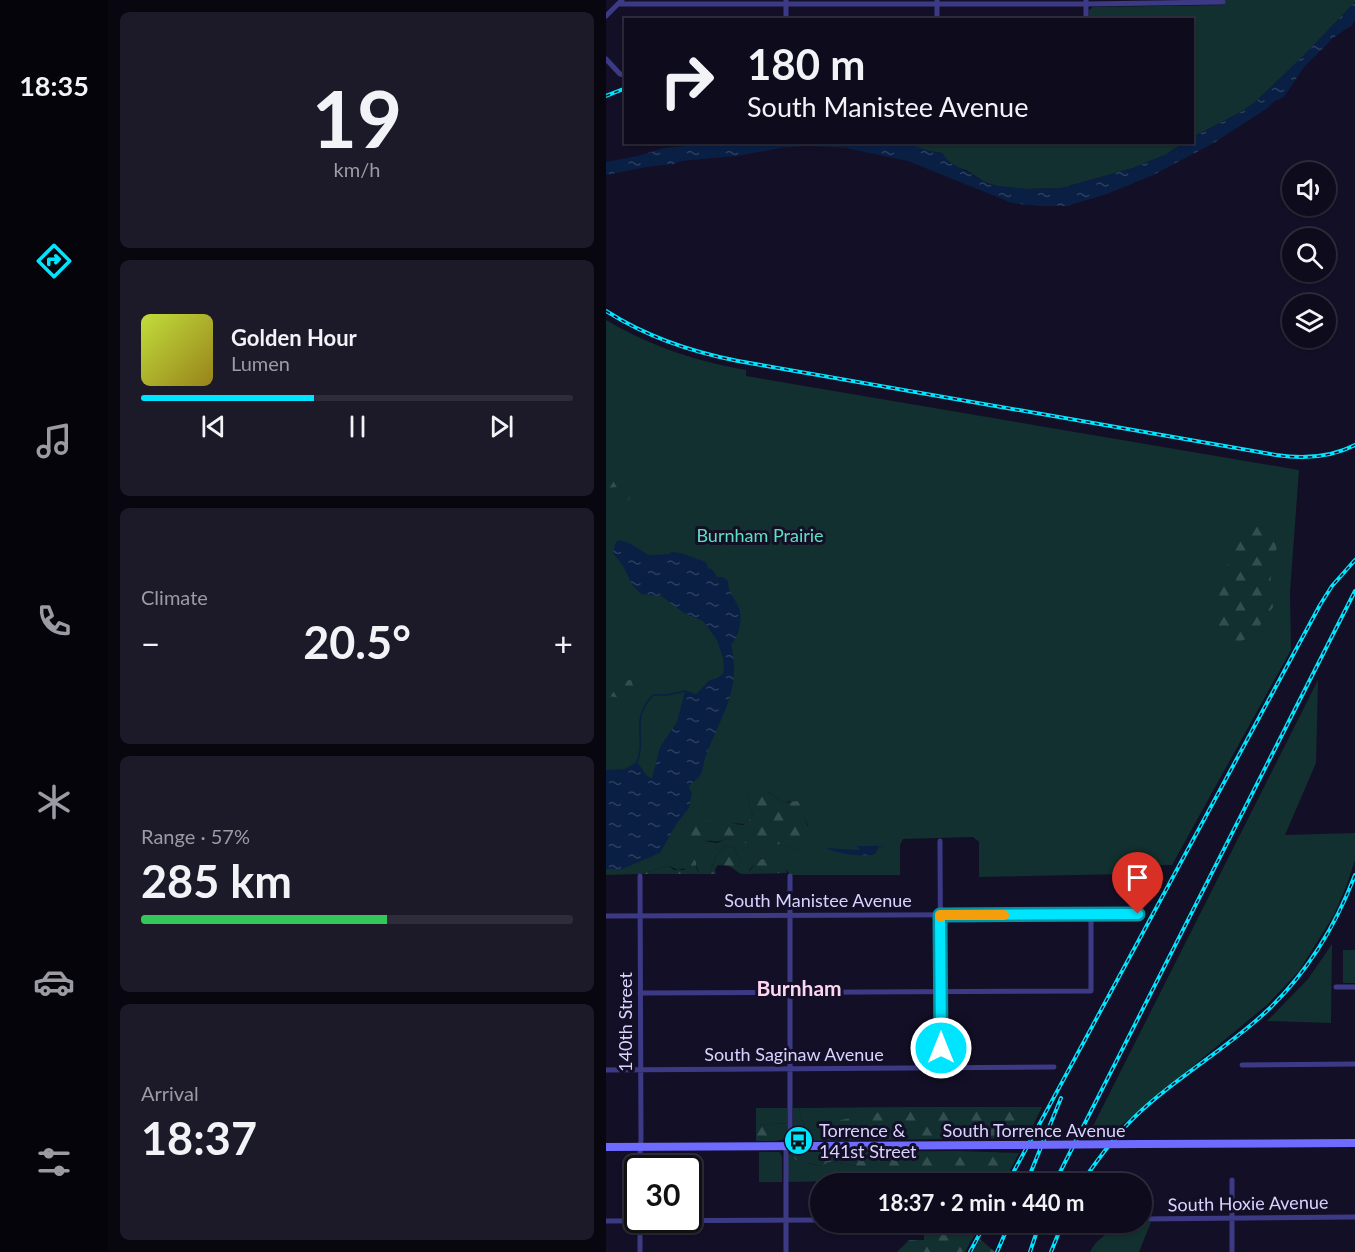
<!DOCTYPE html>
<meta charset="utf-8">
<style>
body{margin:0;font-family:Lato,sans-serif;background:#1c1929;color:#f1f3f6;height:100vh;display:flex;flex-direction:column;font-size:22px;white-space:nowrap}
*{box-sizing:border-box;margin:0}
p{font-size:20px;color:#9b9ba3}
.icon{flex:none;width:33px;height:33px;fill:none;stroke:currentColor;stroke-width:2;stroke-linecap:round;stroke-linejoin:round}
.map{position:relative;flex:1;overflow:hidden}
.sheet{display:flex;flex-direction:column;gap:12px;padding:12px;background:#08060f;width:498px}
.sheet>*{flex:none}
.top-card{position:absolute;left:18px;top:18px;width:570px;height:126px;border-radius:0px;box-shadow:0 2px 4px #0004,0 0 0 2px #2e2b3b;background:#0e0b1c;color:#f1f3f6;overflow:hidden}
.controls{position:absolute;left:676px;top:162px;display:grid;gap:12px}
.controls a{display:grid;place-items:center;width:54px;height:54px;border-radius:50%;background:#0e0b1c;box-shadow:0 2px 4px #0004,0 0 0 2px #2e2b3b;font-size:30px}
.speed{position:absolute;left:18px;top:1155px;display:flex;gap:12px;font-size:30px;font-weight:700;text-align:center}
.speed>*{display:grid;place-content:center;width:78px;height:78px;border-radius:50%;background:#0e0b1c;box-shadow:0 2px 4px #0004,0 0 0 2px #2e2b3b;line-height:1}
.speed .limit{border:3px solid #111;border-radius:9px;background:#fff;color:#111}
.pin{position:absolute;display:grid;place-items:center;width:51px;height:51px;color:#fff;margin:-62px -26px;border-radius:50% 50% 50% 0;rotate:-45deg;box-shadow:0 0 6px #0007}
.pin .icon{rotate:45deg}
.me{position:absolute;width:66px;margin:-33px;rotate:0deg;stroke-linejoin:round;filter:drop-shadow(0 0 4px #0008)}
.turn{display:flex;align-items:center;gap:21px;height:126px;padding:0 24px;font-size:27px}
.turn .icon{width:78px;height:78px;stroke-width:2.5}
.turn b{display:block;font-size:42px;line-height:51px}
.big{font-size:45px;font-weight:700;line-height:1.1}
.sheet .card{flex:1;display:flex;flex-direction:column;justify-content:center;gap:9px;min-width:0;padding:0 21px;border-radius:9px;background:#1c1929}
.sheet .dial{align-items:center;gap:0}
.dial b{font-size:78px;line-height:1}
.song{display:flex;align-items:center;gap:18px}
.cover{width:72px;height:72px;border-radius:9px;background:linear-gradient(135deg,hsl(70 70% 55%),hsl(50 70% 35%))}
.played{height:6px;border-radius:3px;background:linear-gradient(90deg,#00e5ff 40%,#2e2b3b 40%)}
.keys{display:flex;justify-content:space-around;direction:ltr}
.heat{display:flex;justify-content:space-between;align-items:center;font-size:33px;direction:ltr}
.charge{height:9px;border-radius:4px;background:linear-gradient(90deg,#34c759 57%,#2e2b3b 0)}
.trip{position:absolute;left:204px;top:1173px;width:342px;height:60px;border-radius:30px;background:#0e0b1c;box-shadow:0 2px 4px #0004,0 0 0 2px #2e2b3b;font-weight:700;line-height:60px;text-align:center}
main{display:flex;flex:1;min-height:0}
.tab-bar{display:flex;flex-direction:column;width:108px;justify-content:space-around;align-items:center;background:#06040b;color:#9b9ba3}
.tab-bar .icon{width:42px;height:42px}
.tab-bar .current{color:#00e5ff}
.tab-bar b{font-size:27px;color:#f1f3f6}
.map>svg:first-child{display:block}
.green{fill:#12302f;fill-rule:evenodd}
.forest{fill:url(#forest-firs)}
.water{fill:url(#water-ripples)}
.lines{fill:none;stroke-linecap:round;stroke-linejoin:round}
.stream{stroke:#0a1f44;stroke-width:1.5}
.street{stroke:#3d3a85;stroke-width:5}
.secondary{stroke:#6f6bff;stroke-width:8}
.rail-casing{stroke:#00e5ff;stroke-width:4}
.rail{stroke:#130f26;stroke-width:1.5;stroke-dasharray:4.5;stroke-linecap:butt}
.secondary-bridge{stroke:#6f6bff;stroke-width:8}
.route-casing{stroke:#0095a6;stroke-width:15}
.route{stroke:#00e5ff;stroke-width:10}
.slow{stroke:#f59e0b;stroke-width:10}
.labels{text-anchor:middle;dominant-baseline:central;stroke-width:6;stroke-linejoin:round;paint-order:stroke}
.park-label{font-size:18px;fill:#5fe0c0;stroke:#130f26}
.street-label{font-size:18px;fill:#d9d4ff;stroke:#130f26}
.poi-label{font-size:18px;fill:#d9d4ff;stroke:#130f26;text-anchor:start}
.quarter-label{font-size:21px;font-weight:bold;fill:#ffd6f0;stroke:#130f26}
</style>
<main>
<nav class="tab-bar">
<b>18:35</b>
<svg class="icon current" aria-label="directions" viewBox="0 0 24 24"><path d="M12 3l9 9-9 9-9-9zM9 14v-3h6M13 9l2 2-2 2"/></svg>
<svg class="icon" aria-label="music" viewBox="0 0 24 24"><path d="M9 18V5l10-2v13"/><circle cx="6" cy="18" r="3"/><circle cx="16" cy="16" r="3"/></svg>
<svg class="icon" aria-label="phone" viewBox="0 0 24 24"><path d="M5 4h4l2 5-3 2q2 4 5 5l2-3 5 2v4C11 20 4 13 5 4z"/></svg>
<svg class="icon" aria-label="climate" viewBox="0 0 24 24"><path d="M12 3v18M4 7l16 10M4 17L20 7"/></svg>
<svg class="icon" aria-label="car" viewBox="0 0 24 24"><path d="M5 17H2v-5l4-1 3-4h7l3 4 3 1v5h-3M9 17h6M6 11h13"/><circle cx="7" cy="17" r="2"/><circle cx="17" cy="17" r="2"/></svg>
<svg class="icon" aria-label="filters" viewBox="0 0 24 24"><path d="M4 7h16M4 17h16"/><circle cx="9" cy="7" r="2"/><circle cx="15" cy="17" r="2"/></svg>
</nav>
<section class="sheet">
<div class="card dial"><b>19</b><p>km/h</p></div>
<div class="card">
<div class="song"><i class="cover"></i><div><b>Golden Hour</b><p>Lumen</p></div></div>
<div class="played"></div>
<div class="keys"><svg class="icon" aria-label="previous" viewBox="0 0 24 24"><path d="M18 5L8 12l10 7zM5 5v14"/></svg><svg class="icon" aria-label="pause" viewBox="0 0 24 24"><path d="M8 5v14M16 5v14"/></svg><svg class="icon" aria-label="next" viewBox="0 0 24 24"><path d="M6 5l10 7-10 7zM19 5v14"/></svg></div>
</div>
<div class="card"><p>Climate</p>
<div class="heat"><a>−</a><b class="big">20.5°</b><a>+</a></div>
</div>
<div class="card"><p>Range · 57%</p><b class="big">285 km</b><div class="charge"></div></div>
<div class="card"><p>Arrival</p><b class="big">18:37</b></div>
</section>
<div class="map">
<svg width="749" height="1252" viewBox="0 0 749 1252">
<defs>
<pattern id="forest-firs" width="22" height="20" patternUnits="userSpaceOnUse" patternTransform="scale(1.5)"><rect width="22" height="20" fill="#12302f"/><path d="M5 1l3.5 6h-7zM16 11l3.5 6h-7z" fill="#344d4e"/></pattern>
<pattern id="water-ripples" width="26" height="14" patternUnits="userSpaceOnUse" patternTransform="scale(1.5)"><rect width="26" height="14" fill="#0a1f44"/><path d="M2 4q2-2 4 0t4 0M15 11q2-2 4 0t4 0" fill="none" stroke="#2d3f60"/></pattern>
</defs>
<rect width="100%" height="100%" fill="#130f26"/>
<path class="green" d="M619,0H749V2L684,70L648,103L633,113L587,137L586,20L483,19V10L487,7L618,5Z
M298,143H578L559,155L527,168L456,188L420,189L393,187L379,182L360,170L350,167L341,160L336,153L323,151Z
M0,320C44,346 89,361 140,370V376L693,470L684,592L685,650L566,865L520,866V874L373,877V842L367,837L297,839L294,845V875H184C176,863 171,859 156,858L144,869L143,874H135V864L128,848L120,846L111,854L103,874H94L90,866L72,870L63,866L34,874L0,875ZM155,792H162L178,803L184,801L195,811L202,825L200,846L191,845L190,851C174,841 160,841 142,843C136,843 129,839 122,838L111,843L99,841C106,836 117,826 126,824C137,822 140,829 147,815L142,802L143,795Z
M712,680L710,763L679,835L749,833V860L740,887L728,915L693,971L662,1004L511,1129L486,1128Z
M726,944L725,1023L661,1021L702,979Z
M737,950H749V983H737Z
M300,1107L206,1130H199L193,1108Z
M150,1108H181V1123L150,1125Z
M153,1152H174L176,1157V1182H153Z
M189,1152L187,1156L204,1164L216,1166L222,1162H226L258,1167L271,1173L285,1171L299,1174H327L329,1175V1183H288L280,1180L182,1182V1156L183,1154Z
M545,1222L533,1252H484C494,1231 524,1221 545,1222Z"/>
<path class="forest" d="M0,471L1,477L22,484L26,494L22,501L11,487L0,488Z
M655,516C659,522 669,535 670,540C672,552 667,562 665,574C664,585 665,595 667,607L647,635L630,644L625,642L613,643L611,639V634L604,629L603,625L604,620L616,610L609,600C610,593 616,591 618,584C627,556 621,524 655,516Z
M6,644L8,655L0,670V645Z
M0,675L1,677L10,681L25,680L28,688L24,696L17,698L0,696Z
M155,792H162L178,803L191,801L195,804C196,822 209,827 200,846H191L190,851C174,841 160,842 142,843C136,844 129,839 122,838C109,844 110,840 99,841C86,842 85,848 71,839L91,819L137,825L142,822L147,815L142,802L143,794Z
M120,846L128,848L135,864V874L123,866L112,865L109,869L110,874H103L111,854Z
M164,856C172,859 179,865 181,873L143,874C146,865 155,858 164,856Z
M87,858L90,862V868L94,874H34L63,866L68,870H78Z
M300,1107H436L421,1138L187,1141V1108H193L199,1130H206L235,1120Z
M181,1123V1134L179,1139L170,1141H150V1125Z
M352,1151L413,1153L397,1184L357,1183L358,1179L355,1176L299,1174L285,1171L266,1173L258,1167L226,1162H222L216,1166C206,1165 199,1161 190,1160L187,1156L189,1152Z
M354,1222L375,1223L359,1252H291L303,1240H318V1223L334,1224Z
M374,1239L389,1252H367Z"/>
<path class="water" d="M749,2V20L746,25L727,38L698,67L678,97L669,101L660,109L606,144L547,175L501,194L461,206H433L406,203L302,161L240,148L201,146L175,148L130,156L75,161L68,164L40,167L0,175V162L32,156L58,148L113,143L298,142L323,151L336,153L343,162L385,185L420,189L456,188L527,168L559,155L579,143L586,142L587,137L589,136L633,113L648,103L704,49Z
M12,540L21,542L43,555L64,554L65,552L75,553L100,562L102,568L106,569L111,577H117L122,581C122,593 129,598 133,608C137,620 133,636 125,645C136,689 115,716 100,755C97,762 98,771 93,777C89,781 86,782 83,787L86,793L83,808L71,823L54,853L16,869H0V770L19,769L31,762L42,777L46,778L54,747L71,722L79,691L90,694L104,680L112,678L118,672L117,658L111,640L97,621L78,613L55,596L35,594L27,586L17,566L7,553L9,544Z
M247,846H279L273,847L269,854C258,858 226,853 221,848L254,850L252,847Z"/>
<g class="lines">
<path class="stream" d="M31,762C41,738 23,720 47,695H62L79,691L87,694"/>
<path class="street" d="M180,0V20
M331,0V20
M480,0V20
M12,4H480L617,2
M0,16L16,0
M0,59L14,74L20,76
M334,841L335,1067
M0,916L532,914
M730,987H749
M34,993L485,991V914
M636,1065L749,1064
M0,1070L448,1067
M180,1146V1252
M184,1146V876
M33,1168L35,1139L34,876
M626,1180V1252
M536,1219L749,1217
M34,1220V1252
M0,1221L214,1220"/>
<path class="secondary" d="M534,1144L749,1143
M0,1147L399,1145"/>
<defs>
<path id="rail" d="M0,96L20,88
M0,311C41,337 85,352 132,361L670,455C697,459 724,458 749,445
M401,1184L714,605L726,586L749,560
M420,1184L455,1098
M448,1184L749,591
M475,1184C493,1157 512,1132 536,1110C576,1073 625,1046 664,1008C703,970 730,925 749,875
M364,1252L380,1222
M391,1252L404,1222
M424,1252L434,1222
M445,1252L457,1222"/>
</defs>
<use href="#rail" class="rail-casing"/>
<use href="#rail" class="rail"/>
<path class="secondary-bridge" d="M399,1145L534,1144"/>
</g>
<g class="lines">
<defs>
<path id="route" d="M335,1048L334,915L532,914"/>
</defs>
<use href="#route" class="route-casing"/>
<use href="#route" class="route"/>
<path class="slow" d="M335,917L334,915H398"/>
</g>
<defs>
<symbol id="bus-disc" viewBox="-11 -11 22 22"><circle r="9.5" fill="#00e5ff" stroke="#130f26"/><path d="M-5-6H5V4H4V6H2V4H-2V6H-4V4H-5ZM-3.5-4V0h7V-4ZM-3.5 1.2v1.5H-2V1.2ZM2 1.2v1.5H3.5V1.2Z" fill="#111"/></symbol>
</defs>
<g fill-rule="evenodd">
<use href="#bus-disc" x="176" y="1124" width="33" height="33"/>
</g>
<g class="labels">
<g class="park-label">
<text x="154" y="535">Burnham Prairie</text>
</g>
<g class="street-label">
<text x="212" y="900">South Manistee Avenue</text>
<text transform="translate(19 1022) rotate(-90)">140th Street</text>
<text x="188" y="1054">South Saginaw Avenue</text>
<text x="428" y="1130">South Torrence Avenue</text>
<text transform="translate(642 1203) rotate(-1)">South Hoxie Avenue</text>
</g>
<g class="poi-label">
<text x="213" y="1130">Torrence &amp;<tspan x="213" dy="21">141st Street</tspan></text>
</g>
<g class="quarter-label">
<text x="193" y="987">Burnham</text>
</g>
</g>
</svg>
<div class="controls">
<a><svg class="icon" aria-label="sound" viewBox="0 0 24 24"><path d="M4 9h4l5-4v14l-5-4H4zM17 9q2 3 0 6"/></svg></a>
<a><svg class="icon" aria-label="search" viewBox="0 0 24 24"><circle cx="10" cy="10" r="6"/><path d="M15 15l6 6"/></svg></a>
<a><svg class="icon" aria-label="layers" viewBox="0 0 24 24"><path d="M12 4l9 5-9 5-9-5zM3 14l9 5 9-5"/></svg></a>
</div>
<div class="speed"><div class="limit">30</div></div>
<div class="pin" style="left:532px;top:914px;background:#d93025"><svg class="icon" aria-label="arrive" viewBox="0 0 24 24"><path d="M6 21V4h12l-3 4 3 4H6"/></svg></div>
<svg class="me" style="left:335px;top:1048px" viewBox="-20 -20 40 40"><circle r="17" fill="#00e5ff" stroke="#fff" stroke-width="3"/><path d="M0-11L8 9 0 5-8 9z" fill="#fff"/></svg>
<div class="trip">18:37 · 2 min · 440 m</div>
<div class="top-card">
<div class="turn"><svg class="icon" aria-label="right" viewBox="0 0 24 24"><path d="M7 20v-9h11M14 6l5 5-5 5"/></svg><div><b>180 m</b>South Manistee Avenue</div></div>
</div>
</div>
</main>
